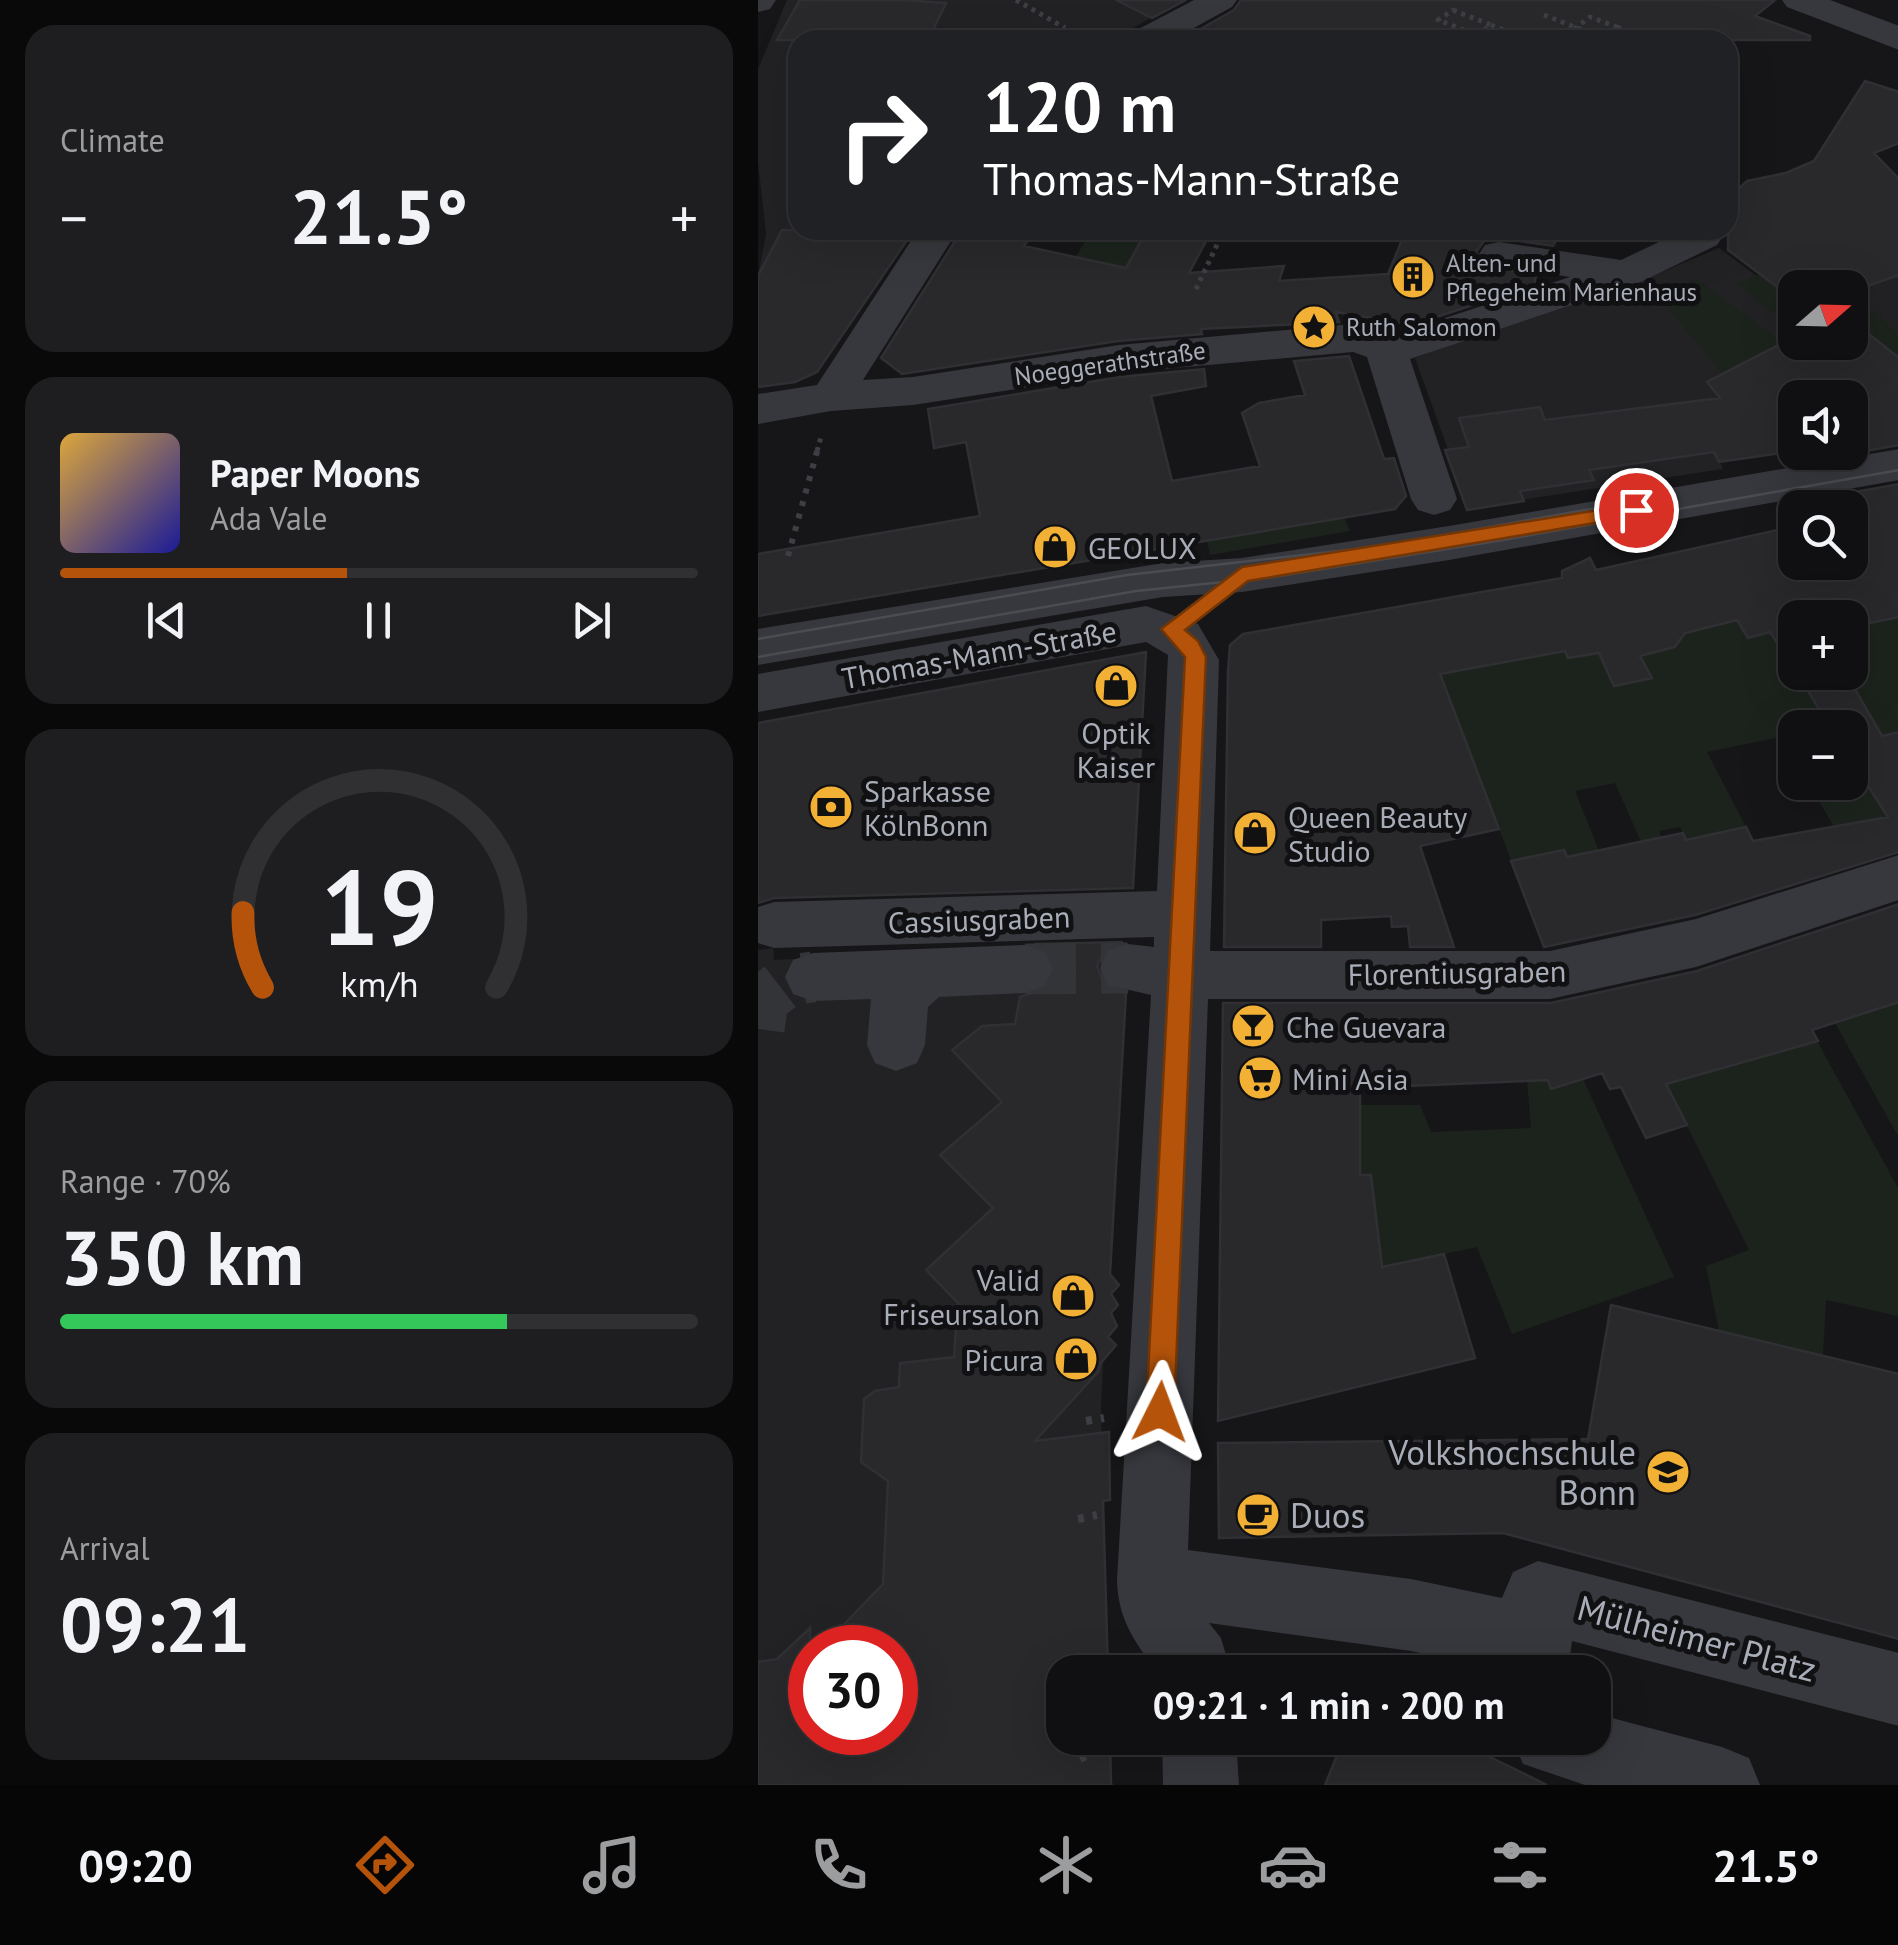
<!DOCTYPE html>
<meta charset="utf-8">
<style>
body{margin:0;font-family:"PT Sans",sans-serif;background:#1e1e20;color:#f1f3f6;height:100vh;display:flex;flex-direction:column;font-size:38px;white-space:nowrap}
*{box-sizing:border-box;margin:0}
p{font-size:32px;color:#9c9d9f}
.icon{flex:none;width:55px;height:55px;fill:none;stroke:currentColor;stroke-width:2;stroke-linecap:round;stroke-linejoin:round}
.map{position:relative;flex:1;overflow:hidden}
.details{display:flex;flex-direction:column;gap:25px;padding:25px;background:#09090a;width:758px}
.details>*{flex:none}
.banner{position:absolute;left:30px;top:30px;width:950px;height:210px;border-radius:30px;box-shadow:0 10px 40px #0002,0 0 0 2px #303032;background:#202124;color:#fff;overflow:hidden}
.needle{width:65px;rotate:70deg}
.controls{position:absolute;left:1020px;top:270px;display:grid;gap:20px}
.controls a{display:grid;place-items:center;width:90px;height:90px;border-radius:20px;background:#101012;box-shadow:0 10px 40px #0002,0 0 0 2px #303032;font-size:50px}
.speed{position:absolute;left:30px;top:1625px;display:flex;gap:20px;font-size:50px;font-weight:700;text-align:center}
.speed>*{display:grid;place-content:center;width:130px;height:130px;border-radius:50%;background:#101012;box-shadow:0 10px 40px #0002,0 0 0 2px #303032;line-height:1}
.speed .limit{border:15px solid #d22;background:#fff;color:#111}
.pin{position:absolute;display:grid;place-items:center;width:85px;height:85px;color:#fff;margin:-42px;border:5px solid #fff;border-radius:50%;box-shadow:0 2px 10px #0007}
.me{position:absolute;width:110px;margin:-55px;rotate:3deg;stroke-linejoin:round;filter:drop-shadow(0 0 8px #0008)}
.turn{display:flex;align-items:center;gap:35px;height:210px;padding:0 30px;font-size:45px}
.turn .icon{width:130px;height:130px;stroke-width:2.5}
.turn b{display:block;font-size:70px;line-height:85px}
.big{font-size:75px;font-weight:700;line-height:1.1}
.details .widget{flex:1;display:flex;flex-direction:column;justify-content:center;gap:15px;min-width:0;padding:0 35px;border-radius:30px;background:#1e1e20}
.details .dial{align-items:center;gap:0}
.dial svg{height:260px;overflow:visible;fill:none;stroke:#303032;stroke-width:7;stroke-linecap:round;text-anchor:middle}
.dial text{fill:#f1f3f6;stroke:none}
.song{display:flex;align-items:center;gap:30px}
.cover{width:120px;height:120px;border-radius:15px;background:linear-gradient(135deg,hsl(40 70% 55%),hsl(240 70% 35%))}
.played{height:10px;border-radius:5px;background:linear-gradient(90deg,#b45309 45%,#303032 45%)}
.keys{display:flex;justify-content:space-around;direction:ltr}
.heat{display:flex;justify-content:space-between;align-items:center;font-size:55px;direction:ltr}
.charge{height:15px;border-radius:8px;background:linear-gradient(90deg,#34c759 70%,#303032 0)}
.trip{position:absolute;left:288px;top:1655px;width:565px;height:100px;border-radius:30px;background:#101012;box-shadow:0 10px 40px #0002,0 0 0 2px #303032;font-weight:700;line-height:100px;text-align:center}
.tab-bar{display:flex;height:160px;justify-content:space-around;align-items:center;background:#060607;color:#9c9d9f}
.tab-bar .icon{width:70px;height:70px}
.tab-bar .selected{color:#b45309}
.tab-bar b{font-size:45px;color:#f1f3f6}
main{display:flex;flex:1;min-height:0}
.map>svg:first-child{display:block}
.built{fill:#222225;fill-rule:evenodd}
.green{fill:#1c231d}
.building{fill:#29292c;stroke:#303034;stroke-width:2.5}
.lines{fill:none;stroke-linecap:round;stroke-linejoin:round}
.minor-tunnel{stroke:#333438;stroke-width:51;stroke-dasharray:51 25;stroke-linecap:butt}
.path-far2{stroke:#3d3f44;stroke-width:5;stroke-dasharray:4 5;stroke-linecap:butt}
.path-far1{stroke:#3d3f44;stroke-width:6;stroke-dasharray:5 8;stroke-linecap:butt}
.path{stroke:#3d3f44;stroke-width:8;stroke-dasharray:6 9;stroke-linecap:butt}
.minor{fill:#37383d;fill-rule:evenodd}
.tram{stroke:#4a4c52;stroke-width:2.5}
.route{fill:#b45309;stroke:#753606;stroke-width:2.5}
.labels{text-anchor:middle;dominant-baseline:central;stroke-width:10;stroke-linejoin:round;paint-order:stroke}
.far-poi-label{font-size:25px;fill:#a8adb8;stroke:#111113;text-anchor:start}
.far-street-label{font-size:25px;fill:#a8adb8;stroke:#111113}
.poi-label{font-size:30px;fill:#a8adb8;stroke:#111113;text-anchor:start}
.street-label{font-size:30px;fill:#a8adb8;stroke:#111113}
.near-poi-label{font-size:35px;fill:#a8adb8;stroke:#111113;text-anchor:end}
.near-street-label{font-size:35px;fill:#a8adb8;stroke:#111113}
</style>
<main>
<section class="details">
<div class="widget"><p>Climate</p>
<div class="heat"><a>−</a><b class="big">21.5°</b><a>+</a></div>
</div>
<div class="widget">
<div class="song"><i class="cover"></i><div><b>Paper Moons</b><p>Ada Vale</p></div></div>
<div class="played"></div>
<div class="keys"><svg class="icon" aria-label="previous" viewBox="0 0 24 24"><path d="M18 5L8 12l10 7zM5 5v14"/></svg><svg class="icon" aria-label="pause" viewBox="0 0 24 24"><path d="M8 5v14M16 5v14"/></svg><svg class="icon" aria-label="next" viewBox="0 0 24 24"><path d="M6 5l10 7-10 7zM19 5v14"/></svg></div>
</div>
<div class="widget dial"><svg viewBox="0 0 100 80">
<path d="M14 69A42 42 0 1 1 86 69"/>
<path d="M14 69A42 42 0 0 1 8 46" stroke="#b45309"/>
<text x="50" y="56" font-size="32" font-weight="700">19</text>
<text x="50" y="72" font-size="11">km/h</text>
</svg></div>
<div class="widget"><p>Range · 70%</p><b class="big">350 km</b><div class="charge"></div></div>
<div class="widget"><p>Arrival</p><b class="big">09:21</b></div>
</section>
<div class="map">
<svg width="1141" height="1785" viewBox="0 0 1141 1785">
<rect width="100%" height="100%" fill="#161618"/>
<path class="built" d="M29,0H425L353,40H40V230H157L66,358L0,381V276L8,234L0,162V69Z
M961,248L1037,305L1038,342H1092V288L1140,259V430L1092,398H1038L962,462L965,469L711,508L657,358L754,320L871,286Z
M367,943L343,1407L348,1672H305V1738H349V1778L356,1785H0V950L15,948L16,960ZM52,1648H138V1732H52Z"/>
<path class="green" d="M334,230H389L346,307L317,258Z
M1001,274L1037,301V330L979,284Z
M939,279L1089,390L978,391L901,297L918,292L916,289Z
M1093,290L1140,334V358L1092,342Z
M586,517L592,531L452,555L449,540Z
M1140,617V732L1124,736L1087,673L1092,672V618Z
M979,620L1012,632L1073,727L1038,728L1037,761L1023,737L949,752L988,827L928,840L922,827L901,831L917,866L896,871L857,783L817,791L841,851L809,857L806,850L794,853L796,860L756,868L682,674L807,651L811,658L841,653L893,677L870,631L906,650L917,647L922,641L919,635Z
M1093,758L1140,833V851L1099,865L1050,783L1092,782Z
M1140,1002H1141L1140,1136L1077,1023Z
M1059,1041L1140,1188V1316L1068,1300L1065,1356L961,1331L948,1266L991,1250L908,1084Z
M825,1079L916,1277L754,1334L719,1247L559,1281L619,1224L612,1175H550V1150L602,1149V1105H662L673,1132L773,1128L769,1081L790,1080L794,1089Z"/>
<path class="building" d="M42,0H145L188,3L170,40H19Z
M358,0H428L394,18Z
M483,0H1017L997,16L1052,36V40H439L430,36L476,10Z
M1107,81L1141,92V143L1116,153L1141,179V275L1092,292V288H1038V301L970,250V199L989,181L1028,173L1056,161Z
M24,230H156L59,372L37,382L0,387V276Z
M204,230H277L266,246L368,268L389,230H454L431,273L526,266L521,281L630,274L648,230H805L795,246L742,238L726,241L718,252L724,265L778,275L776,285L654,325L578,312L581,322L443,329L444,334L360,341L144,374L123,358Z
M1092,319L1141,358V445L1067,458L1064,452H1092V398H1038V451L961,462L956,452L831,470L836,480L762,491L766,501L709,510L687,450L711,447L701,418L782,407L787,420L962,398L949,382L1038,336V342H1092Z
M591,356L626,459L636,458L648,496L637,509L0,616V554L222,516L208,442L176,448L170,409L361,377L446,369L448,386L393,396L414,481L502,466L484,413L501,403L547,395L536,361Z
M1141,484V617L1092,627V618H1038V672L1012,632L990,638L979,620L927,633L917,647L882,656L894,678L856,686L841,653L810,658L807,651L682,674L741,829L662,846L696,947H652L650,926L634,927L633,916L563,920V947H466L470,671L472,645L485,634L804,578V571L832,558L838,570L1038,526V562H1092V514L1096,513L1086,494Z
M388,652L375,888L16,898L0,903V723Z
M1038,672H1087L1124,736L1141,732V852L937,915L786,947L753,861L806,850L809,857L925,833L928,840L988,827L995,841L1130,817L1092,758V728H1073Z
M1141,904V1002L1054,1030L1060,1041L908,1084L929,1125L888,1138L863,1087L852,1089L844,1073L793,1089L790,1080L602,1088V1175H613L624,1267L686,1254L717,1358L460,1421L465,1003H793L939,971Z
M365,942L347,949L339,966L347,987L368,993L352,1274L361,1285L353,1294L360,1305L353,1313L359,1326L350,1337L358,1345L342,1364L341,1371L277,1441L351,1432L352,1500L345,1501L350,1672H305V1738H352L353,1785H0V1662L19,1659L52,1628V1732H138V1648H63L125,1584L130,1481L103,1462L106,1399L117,1391L141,1387L142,1363L196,1357L200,1303L168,1270L235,1208L182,1155L244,1102L194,1050L224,1026L257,1024L262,997L290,988L298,967L290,950L276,944Z
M853,1305L1141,1374V1639L745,1533L461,1538L460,1443L830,1439Z
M586,1738H693L789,1785H567Z"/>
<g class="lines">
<path class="minor-tunnel" d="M267,969L370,968
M1,1029L5,1000L31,980L55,977"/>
<path class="path-far2" d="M258,0L307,28
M695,10L733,25L719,35L680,20Z
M786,15L845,38
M733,25L770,40
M859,27L893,40
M802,40L832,17L859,27L843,40
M438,289L466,230
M59,451L63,437"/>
<path class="path-far1" d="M30,556L60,448"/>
<path class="path" d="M328,1421L346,1418
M320,1519L339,1515
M322,1759L352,1744L381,1740"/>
<path class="minor" d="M0,0H18L12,9L0,12Z
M436,0H479L474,7L414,40H370L375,32Z
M1024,0H1072L1141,26V50L1029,7Z
M160,230H200L105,380L155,377L361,345L595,324L635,335L812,277L727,263L721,254L727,245L741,242L863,260L926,230H961L965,236L959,245L885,281L652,359L699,499L692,510L676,515L660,510L653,499L609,357L595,352L361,373L155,405L73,411L0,424V394L59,385Z
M1141,449V480L691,560L484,592L405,597L0,665V629L405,563L484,558L691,526Z
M388,606L440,624L461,660L452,951H792L938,919L1141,855V900L938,967L792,999H450L430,1550L653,1579L744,1598L755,1572L780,1561L1141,1653V1726L814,1641L810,1672H738V1669L653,1651L451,1623L463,1638L473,1672H399C376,1641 360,1619 359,1580L393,995L350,985L342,968L350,951L370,944L396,947V937L16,948L0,943V907L16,902L399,891L410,655L388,642L0,712V674Z
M267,945L287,952L295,969L287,986L267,993L181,997L170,1007L167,1045L159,1063L138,1071L117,1063L109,1045L113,999L55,1001L35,994L27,977L35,960L55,953Z
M835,1713L964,1747L991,1758L1002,1785H827L765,1764L754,1738H835Z
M404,1738H478L481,1785H405Z"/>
<path class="tram" d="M697,533L884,500
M0,639L369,575L589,550
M0,657L378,591L515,577L745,540L1141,470"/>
</g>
<path class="route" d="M878,504L888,510L885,515L490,581L427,630L440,641L448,657L416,1412L412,1422L402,1426L392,1422L388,1412L427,657L403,629L484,567Z"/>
<defs>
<symbol id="building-disc" viewBox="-11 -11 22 22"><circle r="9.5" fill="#f2b134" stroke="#111113"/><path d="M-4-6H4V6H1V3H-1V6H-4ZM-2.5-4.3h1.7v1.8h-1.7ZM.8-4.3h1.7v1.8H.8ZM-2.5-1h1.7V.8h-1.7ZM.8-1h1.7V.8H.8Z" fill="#111"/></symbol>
<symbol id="sight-disc" viewBox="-11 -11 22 22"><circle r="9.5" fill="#f2b134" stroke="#111113"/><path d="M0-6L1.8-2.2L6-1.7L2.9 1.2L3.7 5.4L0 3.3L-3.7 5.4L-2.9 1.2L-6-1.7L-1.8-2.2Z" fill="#111"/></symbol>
<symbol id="shop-disc" viewBox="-11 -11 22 22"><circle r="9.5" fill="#f2b134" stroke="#111113"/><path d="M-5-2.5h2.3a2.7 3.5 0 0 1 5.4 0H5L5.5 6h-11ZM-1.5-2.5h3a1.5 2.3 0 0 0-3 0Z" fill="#111"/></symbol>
<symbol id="bank-disc" viewBox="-11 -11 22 22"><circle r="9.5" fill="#f2b134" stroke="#111113"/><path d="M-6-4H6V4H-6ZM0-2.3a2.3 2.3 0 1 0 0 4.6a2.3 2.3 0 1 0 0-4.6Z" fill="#111"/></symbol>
<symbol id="bar-disc" viewBox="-11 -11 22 22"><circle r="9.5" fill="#f2b134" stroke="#111113"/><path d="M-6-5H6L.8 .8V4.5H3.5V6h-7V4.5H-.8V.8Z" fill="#111"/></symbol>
<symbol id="supermarket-disc" viewBox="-11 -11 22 22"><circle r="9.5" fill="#f2b134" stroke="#111113"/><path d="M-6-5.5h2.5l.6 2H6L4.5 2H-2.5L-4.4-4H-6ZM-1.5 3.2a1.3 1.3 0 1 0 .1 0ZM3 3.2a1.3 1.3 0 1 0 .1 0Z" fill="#111"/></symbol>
<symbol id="university-disc" viewBox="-11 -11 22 22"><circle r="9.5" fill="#f2b134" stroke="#111113"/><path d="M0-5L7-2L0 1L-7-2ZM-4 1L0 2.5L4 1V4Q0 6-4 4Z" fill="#111"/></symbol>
<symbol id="cafe-disc" viewBox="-11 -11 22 22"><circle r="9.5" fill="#f2b134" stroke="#111113"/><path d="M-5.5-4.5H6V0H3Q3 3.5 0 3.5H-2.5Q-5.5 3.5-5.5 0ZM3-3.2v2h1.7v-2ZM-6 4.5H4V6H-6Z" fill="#111"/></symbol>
</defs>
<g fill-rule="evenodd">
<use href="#building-disc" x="630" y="252" width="50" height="50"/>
<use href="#sight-disc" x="531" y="302" width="50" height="50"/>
<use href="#shop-disc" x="272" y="522" width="50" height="50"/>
<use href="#shop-disc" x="333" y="661" width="50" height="50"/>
<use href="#bank-disc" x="48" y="782" width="50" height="50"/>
<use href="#shop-disc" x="472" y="808" width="50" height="50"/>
<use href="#bar-disc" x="470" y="1001" width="50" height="50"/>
<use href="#supermarket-disc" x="477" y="1053" width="50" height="50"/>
<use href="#shop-disc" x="290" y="1271" width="50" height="50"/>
<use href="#shop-disc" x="293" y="1334" width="50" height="50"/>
<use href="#university-disc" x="885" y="1447" width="50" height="50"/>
<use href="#cafe-disc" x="475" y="1490" width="50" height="50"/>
</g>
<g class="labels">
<g class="far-poi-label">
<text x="688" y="263">Alten- und<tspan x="688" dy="29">Pflegeheim Marienhaus</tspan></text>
<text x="588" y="327">Ruth Salomon</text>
</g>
<g class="far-street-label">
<text transform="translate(352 363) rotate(-8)">Noeggerathstraße</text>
</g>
<g class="poi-label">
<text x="330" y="547">GEOLUX</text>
<text x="358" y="732" text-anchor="middle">Optik<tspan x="358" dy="34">Kaiser</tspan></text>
<text x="106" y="790">Sparkasse<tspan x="106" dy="34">KölnBonn</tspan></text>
<text x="530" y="816">Queen Beauty<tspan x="530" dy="34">Studio</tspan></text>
<text x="528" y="1026">Che Guevara</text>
<text x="534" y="1078">Mini Asia</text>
<text x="282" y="1279" text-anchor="end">Valid<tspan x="282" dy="34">Friseursalon</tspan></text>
<text x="286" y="1359" text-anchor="end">Picura</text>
</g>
<g class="street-label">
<text transform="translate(221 654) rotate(-10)">Thomas-Mann-Straße</text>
<text transform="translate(221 919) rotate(-2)">Cassiusgraben</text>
<text transform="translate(699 972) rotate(-1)">Florentiusgraben</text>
</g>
<g class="near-poi-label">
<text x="878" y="1452">Volkshochschule<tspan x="878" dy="40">Bonn</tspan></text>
<text x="532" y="1515" text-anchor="start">Duos</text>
</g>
<g class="near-street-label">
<text transform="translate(939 1638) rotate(15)">Mülheimer Platz</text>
</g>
</g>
</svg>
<div class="controls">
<a><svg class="needle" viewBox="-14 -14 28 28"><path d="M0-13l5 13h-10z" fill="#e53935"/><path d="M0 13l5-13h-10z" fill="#9c9d9f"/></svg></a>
<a><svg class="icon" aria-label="sound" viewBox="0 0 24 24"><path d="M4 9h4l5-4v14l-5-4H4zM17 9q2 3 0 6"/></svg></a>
<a><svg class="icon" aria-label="search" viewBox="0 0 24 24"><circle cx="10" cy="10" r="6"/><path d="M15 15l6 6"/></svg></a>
<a>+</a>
<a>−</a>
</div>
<div class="speed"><div class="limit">30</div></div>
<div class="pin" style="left:878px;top:510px;background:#d93025"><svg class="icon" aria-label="arrive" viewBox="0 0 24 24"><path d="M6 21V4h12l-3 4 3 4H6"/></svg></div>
<svg class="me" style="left:402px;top:1412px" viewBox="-20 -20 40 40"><path d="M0-17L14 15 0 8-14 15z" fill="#b45309" stroke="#fff" stroke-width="4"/></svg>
<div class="trip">09:21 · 1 min · 200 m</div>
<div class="banner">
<div class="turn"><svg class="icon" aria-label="right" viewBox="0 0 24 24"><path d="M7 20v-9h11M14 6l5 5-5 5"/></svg><div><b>120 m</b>Thomas-Mann-Straße</div></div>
</div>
</div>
</main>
<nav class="tab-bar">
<b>09:20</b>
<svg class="icon selected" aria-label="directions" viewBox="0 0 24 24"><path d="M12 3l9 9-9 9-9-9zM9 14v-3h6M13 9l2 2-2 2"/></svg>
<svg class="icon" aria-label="music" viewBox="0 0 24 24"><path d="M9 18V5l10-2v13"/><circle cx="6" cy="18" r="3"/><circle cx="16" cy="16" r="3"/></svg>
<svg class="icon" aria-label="phone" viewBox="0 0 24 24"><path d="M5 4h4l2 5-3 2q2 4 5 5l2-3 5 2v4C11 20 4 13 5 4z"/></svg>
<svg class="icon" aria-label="climate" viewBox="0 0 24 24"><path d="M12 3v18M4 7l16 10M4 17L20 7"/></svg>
<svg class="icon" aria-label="car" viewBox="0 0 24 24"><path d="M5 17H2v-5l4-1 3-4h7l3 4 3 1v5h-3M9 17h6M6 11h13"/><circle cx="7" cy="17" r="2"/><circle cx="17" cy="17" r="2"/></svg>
<svg class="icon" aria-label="filters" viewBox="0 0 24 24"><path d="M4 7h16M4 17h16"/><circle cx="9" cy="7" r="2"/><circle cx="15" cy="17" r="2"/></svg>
<b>21.5°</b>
</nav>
